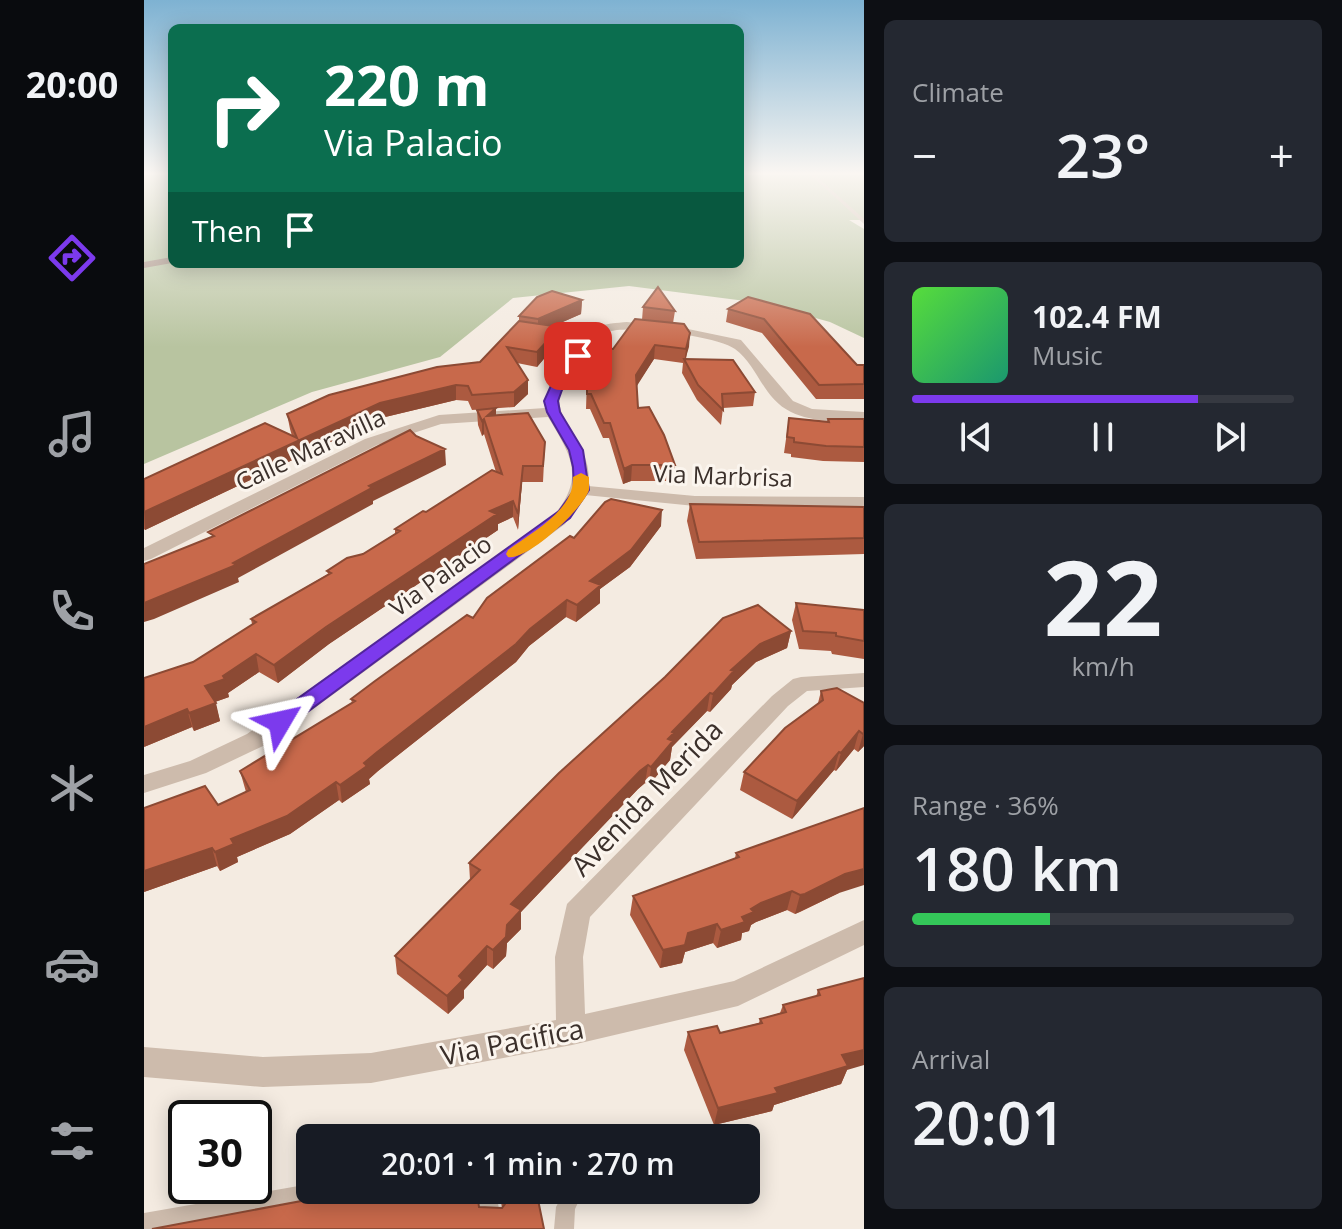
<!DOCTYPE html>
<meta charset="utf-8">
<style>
body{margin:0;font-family:"Open Sans",sans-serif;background:#242831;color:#f1f3f6;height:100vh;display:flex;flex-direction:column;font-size:30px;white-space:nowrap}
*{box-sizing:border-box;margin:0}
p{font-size:26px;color:#9ea1a6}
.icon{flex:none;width:44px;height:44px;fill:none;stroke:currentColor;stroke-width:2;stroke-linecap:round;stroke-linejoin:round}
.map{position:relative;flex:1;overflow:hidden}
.side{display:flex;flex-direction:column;gap:20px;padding:20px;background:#0d0f14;width:478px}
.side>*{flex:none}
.guide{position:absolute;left:24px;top:24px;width:576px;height:244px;border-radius:12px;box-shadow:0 4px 20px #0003;background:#0b6e4f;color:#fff;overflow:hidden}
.speed{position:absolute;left:24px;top:1100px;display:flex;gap:16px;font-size:40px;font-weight:700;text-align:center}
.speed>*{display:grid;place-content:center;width:104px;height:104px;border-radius:50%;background:#171b24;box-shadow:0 4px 20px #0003;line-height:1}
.speed .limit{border:4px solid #111;border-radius:12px;background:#fff;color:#111}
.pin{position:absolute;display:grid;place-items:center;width:68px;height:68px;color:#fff;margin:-34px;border-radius:16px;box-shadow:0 4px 12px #0006}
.me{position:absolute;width:88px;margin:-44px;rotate:54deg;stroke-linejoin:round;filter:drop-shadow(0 0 6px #0008)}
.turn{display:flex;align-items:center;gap:28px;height:168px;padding:0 24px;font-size:36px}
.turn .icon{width:104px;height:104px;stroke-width:2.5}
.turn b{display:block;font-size:56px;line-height:68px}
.then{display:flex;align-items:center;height:76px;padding:0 24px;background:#0003;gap:16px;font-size:30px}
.big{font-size:60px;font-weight:600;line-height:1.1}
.side .widget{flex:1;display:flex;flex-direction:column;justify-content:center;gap:12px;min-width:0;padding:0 28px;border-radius:12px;background:#242831}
.side .dial{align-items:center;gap:0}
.dial b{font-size:104px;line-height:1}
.song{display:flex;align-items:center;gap:24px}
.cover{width:96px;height:96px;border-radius:12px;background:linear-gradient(135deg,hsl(110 70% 55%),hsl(160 70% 35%))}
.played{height:8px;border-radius:4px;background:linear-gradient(90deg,#7c3aed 75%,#363941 75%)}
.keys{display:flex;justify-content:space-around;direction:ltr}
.heat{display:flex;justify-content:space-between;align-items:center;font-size:44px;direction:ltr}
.charge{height:12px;border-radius:6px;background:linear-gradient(90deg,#34c759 36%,#363941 0)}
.trip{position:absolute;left:152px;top:1124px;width:464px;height:80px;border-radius:12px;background:#171b24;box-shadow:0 4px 20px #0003;font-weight:600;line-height:80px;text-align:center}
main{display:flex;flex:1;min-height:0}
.menu{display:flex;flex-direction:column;width:144px;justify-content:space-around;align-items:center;background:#090b0e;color:#9ea1a6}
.menu .icon{width:56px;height:56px}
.menu .current{color:#7c3aed}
.menu b{font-size:36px;color:#f1f3f6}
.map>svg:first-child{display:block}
.green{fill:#b8c4a0}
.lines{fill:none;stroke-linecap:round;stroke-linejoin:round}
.service{fill:#cdbbac;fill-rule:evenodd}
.minor{fill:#cdbbac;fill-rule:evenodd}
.secondary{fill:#a18a7d;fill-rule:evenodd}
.wall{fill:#ac5a40}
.shaded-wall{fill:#8c4a34}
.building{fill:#c8694b;stroke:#8c4a34;stroke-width:2}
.route{fill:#7c3aed;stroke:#51269a;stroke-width:2}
.slow{fill:#f59e0b}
.labels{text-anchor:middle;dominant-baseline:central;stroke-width:6;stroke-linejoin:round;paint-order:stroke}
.street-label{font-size:24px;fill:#3b302b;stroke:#fbf5ee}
.near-street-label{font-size:28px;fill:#3b302b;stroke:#fbf5ee}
</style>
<main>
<nav class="menu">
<b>20:00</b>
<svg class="icon current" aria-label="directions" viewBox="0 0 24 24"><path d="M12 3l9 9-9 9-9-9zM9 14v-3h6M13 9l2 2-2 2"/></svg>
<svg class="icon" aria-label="music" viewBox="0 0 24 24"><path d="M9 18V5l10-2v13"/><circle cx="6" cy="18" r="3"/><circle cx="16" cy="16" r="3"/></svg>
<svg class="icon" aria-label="phone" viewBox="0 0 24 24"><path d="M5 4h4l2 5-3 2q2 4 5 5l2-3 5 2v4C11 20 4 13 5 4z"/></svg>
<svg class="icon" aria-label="climate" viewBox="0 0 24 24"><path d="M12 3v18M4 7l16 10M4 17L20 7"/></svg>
<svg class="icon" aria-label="car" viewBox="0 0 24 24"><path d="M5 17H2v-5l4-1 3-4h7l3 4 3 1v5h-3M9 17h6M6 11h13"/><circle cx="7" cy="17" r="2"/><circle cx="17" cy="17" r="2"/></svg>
<svg class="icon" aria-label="filters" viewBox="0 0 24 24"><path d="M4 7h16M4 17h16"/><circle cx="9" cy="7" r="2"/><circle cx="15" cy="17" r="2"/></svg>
</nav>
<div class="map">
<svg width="720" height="1229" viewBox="0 0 720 1229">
<rect width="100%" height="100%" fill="#f4ebe1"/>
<path class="green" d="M0,175H28V264H596V175H720V220H705L720,229V338L686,322L617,303L485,286L369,298L296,357L168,392L0,464Z"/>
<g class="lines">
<path class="service" d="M667,175H671L720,219V224Z
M166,1184V1190H193L191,1197L184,1199L20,1229H0V1213Z
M334,1190H352L358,1229H338Z
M421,1190H440L431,1209L430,1229H410L412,1207Z"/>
<path class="minor" d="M483,322L544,329L597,340L649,401L668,409L720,412V422C696,421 670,423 647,412C619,399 614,366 591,349C574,336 483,324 464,332C450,338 419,379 416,395C410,423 451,447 444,486L551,496L720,497V507L551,506L441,495L421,524L119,746L62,773L0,793V775L46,761L103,734L409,516C442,478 427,455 404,417L297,424L233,445L7,559L0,561V548L221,439L295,415L401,408C399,385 432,340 452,328C461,323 473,323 483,322Z
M720,673V687L663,691L644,706L446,917L439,957L441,1014L590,981L720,920V945L594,1006L428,1045L227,1083L119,1087L0,1077V1047L119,1057L227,1053L412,1020L411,957L423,904L628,696L649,679L657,677Z"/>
<path class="secondary" d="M28,257V263L0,268V262Z"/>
</g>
<path class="wall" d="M604,297L713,365H720V399H672L618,333L582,322L584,309Z
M438,300L437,314L409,326L416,327L415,341L393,367L373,363L384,380V394L370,407L328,410L324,401L312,400L237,418L1,530L0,529V479L148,436L146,429L143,414L336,362L375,322V316Z
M499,307L531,311L529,323L546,333L542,359L611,392L609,406L579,408L577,425L553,400L538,373L539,363L510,359L492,386L494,408L531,465L529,481H487L479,484L465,438H459L446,409H442L443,378L469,349L498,320Z
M352,408V416L401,442L399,482H378L374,530L369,517L354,524V530L185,644L134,683L115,672L84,693L85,697L71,702L76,721L50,731L48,727L0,747L108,624L107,619L184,574L183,571L219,554L251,534V529L352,472L340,434L338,436L334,425L333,410Z
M645,418L683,422L684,419H720V462L679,461L647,457V454L640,453Z
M546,504L720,507V554L552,559L543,521Z
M517,526L486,567L456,589V603L432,622L422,617L385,646L372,662L234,771L225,779L226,784L198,803L195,800L146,834L93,857L94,862L76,871L73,866L0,892L74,805L102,792L96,771L208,703L207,699L329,618L430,538Z
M652,603L720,610V659L688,654L687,651L655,649L648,620Z
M647,631L643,648L612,662L588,685L587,689L566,712L563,711L528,747L526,760L505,785L501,783L494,789L377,912V929L363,943L362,956L349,969L343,965L320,990V998L304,1014L253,974L251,956L326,880L325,863Z
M677,691L720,703V746L714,752L710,749L692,771L690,770L648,819L596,790L600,772L674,703Z
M592,853L695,893L656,912L651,914L643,910L612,922L607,925L605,931L598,933L597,940L573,948L569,943L541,952L538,963L516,968L486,915L489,896L591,858Z
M720,978L703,1070L697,1084L630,1105L628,1111L570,1125L540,1050L544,1032L576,1033L615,1023L616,1019L636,1013L639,1005L672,997L674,990Z
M355,1190H392L400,1229L335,1207L358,1208Z"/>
<path class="shaded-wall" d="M438,300L437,314L394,333V319Z
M416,327L415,341L393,367V352Z
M546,333L545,347L540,364L542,349Z
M511,345L510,359L491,389L492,375Z
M384,380V394L370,407V392Z
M312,385V400L237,418L1,530L0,512L236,403Z
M352,408V423L343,416Z
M340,419V434L338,436V421Z
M301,449L302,465L229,501V504L94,578L95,582L10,619L0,622V603L89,563L225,486Z
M488,465L487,481L479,484L480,469Z
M379,466L378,482L374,530V514Z
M369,501V517L354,524V530L185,644L134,683L130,665L346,511Z
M518,510L517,526L486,567L456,589V603L432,622L433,605L446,581Z
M423,600L422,617L385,646L372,662L234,771L225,779L226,784L198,803L196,785L232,753Z
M647,631L643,648L612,662L588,685L587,689L566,712L569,694L587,670L616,644Z
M112,654L115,672L84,693L85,697L65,704L61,686Z
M566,693L563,711L528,747L526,760L505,785L507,767L528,732Z
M72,703L76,721L50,731L45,713Z
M43,709L48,727L0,747V727Z
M715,731L710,749L692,771L697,753Z
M720,733V746L714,752L719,734Z
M695,752L690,770L648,819L653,801Z
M504,765L501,783L494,789L377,912V929L363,943L362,956L349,969V950L363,925L367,904L496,771Z
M192,782L195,800L146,834L93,857L94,862L76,871L71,852L87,839Z
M68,848L73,866L0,892V871Z
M720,869V885L695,893L651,914L656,895L701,874Z
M648,891L643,910L612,922L607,925L605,931L598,933L597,940L573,948L577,930L617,903Z
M573,924L569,943L541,952L538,963L516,968L519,950L544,933Z
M343,946V965L320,990V998L304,1014L303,996L315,976Z
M720,1050V1065L703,1070L697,1084L630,1105L628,1111L570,1125L574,1108L631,1088L698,1055Z"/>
<path class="building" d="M514,287L531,311L499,307Z
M408,291L438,300L394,319L375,316L393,297Z
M604,297L666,314L713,365H720V384L675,385L620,319L584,309Z
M491,319L540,324L546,333L542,349L511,345L492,375L494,408L505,407L520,435L531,465H488L480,469L466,423H460L447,394H443V378L462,348L469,349Z
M375,321L416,327L393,352L363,347L384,380L370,392L328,395L324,386L312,385L236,403L0,512V479L121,423L153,438L143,414L185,395L293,367L336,362Z
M540,359L589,360L611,392L578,394L579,410L554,385Z
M352,408L343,416L384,413L401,442L399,466H379L374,514L369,501L346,511L353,514L182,627L130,665L112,654L79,676L81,679L61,686L72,703L45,713L43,709L0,727V678L49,662L112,622L107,619L187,573L183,571L203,558L219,554L256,531L251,529L279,511L282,512L348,470L358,474L340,419L338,421L333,410Z
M645,418L685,422L684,419H720V447L682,446L650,442V438L643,437Z
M266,430L272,436L301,449L225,486L228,488L89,563L92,565L0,603V564L70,536L64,532Z
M467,499L518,510L487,550L446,581L457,585L433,605L423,600L386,629L372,644L232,753L220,763L223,766L196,785L192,782L143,816L87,839L90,844L71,852L68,848L0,871V808L61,786L74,805L106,790L96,771L211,701L207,699L231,681L323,615L329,618L343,598L426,536L430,538L461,502Z
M546,504L720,507V538L555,542Z
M652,603L720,610V641L692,636V633L659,631Z
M614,605L647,631L616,644L587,670L590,671L569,694L566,693L528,732L530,733L524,739L529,741L507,767L504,765L496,771L367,904L377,910L363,925L362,937L349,950L343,946L315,976L319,980L303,996L251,956L336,870L325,863L415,773L521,677L579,618Z
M693,688L720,703V733L719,734L715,731L697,753L695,752L653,801L600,772L641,728L679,700L677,691Z
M720,808V869L701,874L661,894L656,895L648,891L617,903L607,909L610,912L598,917L601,922L577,930L573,924L544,933L541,945L519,950L489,896L595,857L592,853Z
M720,978V1050L698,1055L704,1066L631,1088L634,1093L574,1108L544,1032L573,1026L576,1033L618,1023L616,1019L642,1012L639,1005L676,995L674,990Z
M216,1190H333L335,1207L358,1208L361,1204L359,1190H392L400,1229H8Z"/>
<linearGradient id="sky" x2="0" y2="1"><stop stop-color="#7eb2d2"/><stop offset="0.5" stop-color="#faf6f2"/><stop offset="1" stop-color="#faf6f2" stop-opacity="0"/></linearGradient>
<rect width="720" height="347" fill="url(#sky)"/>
<path class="route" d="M429,354L440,356L422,379L414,401L416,412L439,450L445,490L426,518L143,727H128L125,722L128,717L415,511L430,490L429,467L425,450L403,412L400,401L410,379Z"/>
<path class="slow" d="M437,473L445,477C445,479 445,489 445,490C439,509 383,561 364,557L362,554L364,550C388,532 431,510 429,477Z"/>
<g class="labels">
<g class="street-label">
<text transform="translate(166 449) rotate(-25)">Calle Maravilla</text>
<text transform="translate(579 475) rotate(2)">Via Marbrisa</text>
<text transform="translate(296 575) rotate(-36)">Via Palacio</text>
</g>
<g class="near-street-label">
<text transform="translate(502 797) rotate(-46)">Avenida Merida</text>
<text transform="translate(368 1041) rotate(-11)">Via Pacifica</text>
</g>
</g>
</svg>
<div class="speed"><div class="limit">30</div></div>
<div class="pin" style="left:434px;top:356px;background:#d93025"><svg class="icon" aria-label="arrive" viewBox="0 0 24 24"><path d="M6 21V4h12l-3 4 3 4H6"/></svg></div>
<svg class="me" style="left:136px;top:722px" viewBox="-20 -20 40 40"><path d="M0-17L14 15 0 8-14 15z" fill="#7c3aed" stroke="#fff" stroke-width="4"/></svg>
<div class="trip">20:01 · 1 min · 270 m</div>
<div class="guide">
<div class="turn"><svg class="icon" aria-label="right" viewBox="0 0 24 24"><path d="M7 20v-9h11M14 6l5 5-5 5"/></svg><div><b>220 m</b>Via Palacio</div></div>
<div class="then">Then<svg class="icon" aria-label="arrive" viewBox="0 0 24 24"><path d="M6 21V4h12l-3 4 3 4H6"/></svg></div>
</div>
</div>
<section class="side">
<div class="widget"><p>Climate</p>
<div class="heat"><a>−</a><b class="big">23°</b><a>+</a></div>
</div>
<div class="widget">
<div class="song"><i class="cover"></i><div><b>102.4 FM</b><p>Music</p></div></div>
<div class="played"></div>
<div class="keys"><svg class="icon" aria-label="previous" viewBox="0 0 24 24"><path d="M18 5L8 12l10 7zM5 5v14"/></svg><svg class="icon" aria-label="pause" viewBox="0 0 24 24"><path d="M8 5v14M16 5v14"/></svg><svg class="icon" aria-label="next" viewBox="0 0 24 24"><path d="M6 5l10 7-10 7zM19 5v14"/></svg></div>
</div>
<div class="widget dial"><b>22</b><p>km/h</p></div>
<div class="widget"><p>Range · 36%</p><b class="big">180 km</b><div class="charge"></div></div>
<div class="widget"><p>Arrival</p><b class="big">20:01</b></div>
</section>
</main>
